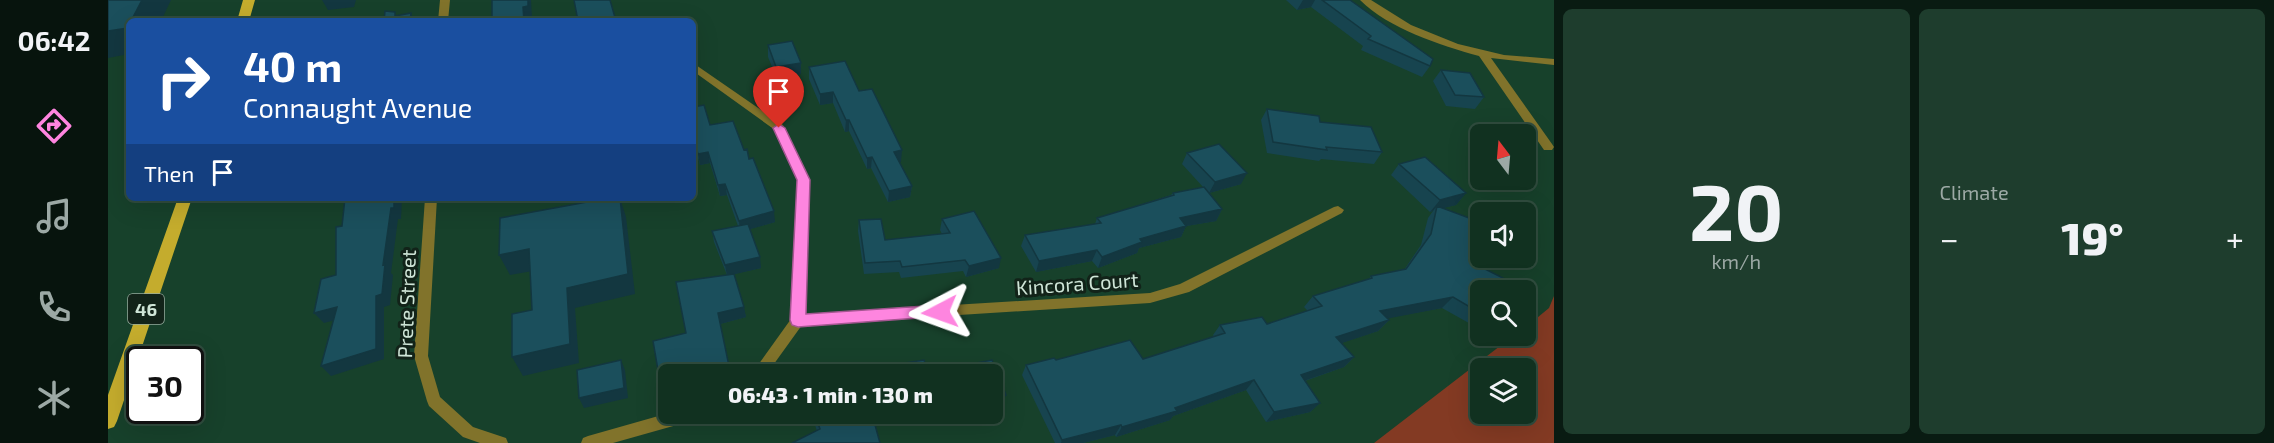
<!DOCTYPE html>
<meta charset="utf-8">
<style>
body{margin:0;font-family:"Exo 2",sans-serif;background:#1e3d2d;color:#f1f3f6;height:100vh;display:flex;flex-direction:column;font-size:22px;white-space:nowrap}
*{box-sizing:border-box;margin:0}
p{font-size:20px;color:#9ca9a5}
.icon{flex:none;width:33px;height:33px;fill:none;stroke:currentColor;stroke-width:2;stroke-linecap:round;stroke-linejoin:round}
.map{position:relative;flex:1;overflow:hidden}
.panel{display:flex;flex-direction:column;gap:9px;padding:9px;background:#091b12;width:720px}
.panel>*{flex:none}
.hud{position:absolute;left:18px;top:18px;width:570px;height:183px;border-radius:9px;box-shadow:0 6px 24px #0002,0 0 0 2px #304c3e;background:#1a4fa0;color:#fff;overflow:hidden}
.needle{width:39px;rotate:344deg}
.buttons{position:absolute;left:1362px;top:124px;display:grid;gap:12px}
.buttons a{display:grid;place-items:center;width:66px;height:66px;border-radius:9px;background:#113120;box-shadow:0 6px 24px #0002,0 0 0 2px #304c3e;font-size:30px}
.speed{position:absolute;left:18px;top:346px;display:flex;gap:12px;font-size:30px;font-weight:700;text-align:center}
.speed>*{display:grid;place-content:center;width:78px;height:78px;border-radius:50%;background:#113120;box-shadow:0 6px 24px #0002,0 0 0 2px #304c3e;line-height:1}
.speed .limit{border:3px solid #111;border-radius:9px;background:#fff;color:#111}
.pin{position:absolute;display:grid;place-items:center;width:51px;height:51px;color:#fff;margin:-62px -26px;border-radius:50% 50% 50% 0;rotate:-45deg;box-shadow:0 0 6px #0007}
.pin .icon{rotate:45deg}
.me{position:absolute;width:66px;margin:-33px;rotate:266deg;stroke-linejoin:round;filter:drop-shadow(0 0 4px #0008)}
.turn{display:flex;align-items:center;gap:21px;height:126px;padding:0 18px;font-size:27px}
.turn .icon{width:78px;height:78px;stroke-width:2.5}
.turn b{display:block;font-size:42px;line-height:51px}
.then{display:flex;align-items:center;height:57px;padding:0 18px;background:#0003;gap:12px;font-size:22px}
.big{font-size:45px;font-weight:800;line-height:1.1}
.panel .widget{flex:1;display:flex;flex-direction:column;justify-content:center;gap:9px;min-width:0;padding:0 21px;border-radius:9px;background:#1e3d2d}
.panel .dial{align-items:center;gap:0}
.dial b{font-size:78px;line-height:1}
.heat{display:flex;justify-content:space-between;align-items:center;font-size:33px;direction:ltr}
.panel .tiles{flex:1;display:grid;gap:9px;grid-template-columns:repeat(2,1fr)}
.trip{position:absolute;left:550px;top:364px;width:345px;height:60px;border-radius:9px;background:#113120;box-shadow:0 6px 24px #0002,0 0 0 2px #304c3e;font-weight:800;line-height:60px;text-align:center}
main{display:flex;flex:1;min-height:0}
.tabs{display:flex;flex-direction:column;width:108px;justify-content:space-around;align-items:center;background:#07140d;color:#9ca9a5}
.tabs .icon{width:42px;height:42px}
.tabs .selected{color:#fe85df}
.tabs b{font-size:27px;color:#f1f3f6}
.map>svg:first-child{display:block}
.green{fill:#833a23;fill-rule:evenodd}
.lines{fill:none;stroke-linecap:round;stroke-linejoin:round}
.street{fill:#81732b;fill-rule:evenodd}
.primary{fill:#c4ac2d;fill-rule:evenodd}
.wall{fill:#17444f}
.shaded-wall{fill:#133740}
.building{fill:#1b4f5c;stroke:#133740;stroke-width:1.5}
.route{fill:#fe85df;stroke:#a55691;stroke-width:1.5}
.labels{text-anchor:middle;dominant-baseline:central;stroke-width:6;stroke-linejoin:round;paint-order:stroke}
.shield{fill:#122319;stroke:#96ab9e;stroke-width:1.5}
.shield-label{font-size:18px;font-weight:bold;fill:#cfe5d7}
.street-label{font-size:20px;fill:#cfe5d7;stroke:#122319}
</style>
<main>
<nav class="tabs">
<b>06:42</b>
<svg class="icon selected" aria-label="directions" viewBox="0 0 24 24"><path d="M12 3l9 9-9 9-9-9zM9 14v-3h6M13 9l2 2-2 2"/></svg>
<svg class="icon" aria-label="music" viewBox="0 0 24 24"><path d="M9 18V5l10-2v13"/><circle cx="6" cy="18" r="3"/><circle cx="16" cy="16" r="3"/></svg>
<svg class="icon" aria-label="phone" viewBox="0 0 24 24"><path d="M5 4h4l2 5-3 2q2 4 5 5l2-3 5 2v4C11 20 4 13 5 4z"/></svg>
<svg class="icon" aria-label="climate" viewBox="0 0 24 24"><path d="M12 3v18M4 7l16 10M4 17L20 7"/></svg>
</nav>
<div class="map">
<svg width="1446" height="443" viewBox="0 0 1446 443">
<rect width="100%" height="100%" fill="#17412b"/>
<path class="green" d="M1446,296V443H1266L1405,336H1418V327L1441,308ZM1372,369H1418V414H1372Z"/>
<g class="lines">
<path class="street" d="M332,0H342L340,21H330Z
M1252,0H1263L1303,25L1350,44L1396,55L1446,59V65L1383,58L1444,144L1446,147L1444,150H1436L1371,56C1332,45 1281,29 1252,0Z
M585,63L675,125L702,180L697,314L1042,293L1072,284L1226,207L1230,206L1236,210L1234,213L1081,292L1042,303L694,325L658,375H643L683,319L690,180L667,130L585,71Z
M317,198H329L320,356L332,397L365,427L398,438L400,443H372L355,437L321,406L319,401L306,356Z
M561,413L590,414L588,419L583,421L505,443H473L475,438L480,436Z"/>
<path class="primary" d="M135,0H147L141,21H129Z
M70,198H84L9,421L6,427L0,429V395Z"/>
</g>
<path class="wall" d="M1178,0H1242L1322,66L1314,77L1253,50L1255,46L1203,7L1189,10Z
M660,45L693,74L669,79L660,57Z
M701,67L751,91L793,162H791L804,186L802,197L780,202L763,168L759,169L741,131L737,132L725,103L712,105L701,79Z
M1333,70L1376,97L1367,109L1338,106L1325,81Z
M585,107L602,125L636,150L667,222L642,229L653,268L626,274L638,317L612,324L561,375V391L555,392L552,382L578,333L619,275L606,242L604,231L630,226L619,195L612,196L602,163L592,165L585,140Z
M1159,109L1212,122L1274,152L1266,164L1213,159L1211,161L1159,153L1153,120Z
M1079,153L1133,184L1101,193L1114,209L1108,221L1078,226L1073,237L1031,248L1029,253L990,268L984,261L928,272L913,246L917,235L987,224L989,218L1063,195L1065,193L1095,187L1074,164Z
M1291,164L1358,193L1348,205L1334,208L1369,265L1372,291V323L1368,327L1334,308L1279,318L1281,320L1270,331L1233,343L1246,357L1236,367L1197,381L1212,403L1202,412L1158,422L1138,390L1065,416L1062,420L1008,437L1007,435L975,443H947L914,375L918,365L948,360L1035,359L1106,337L1105,335L1112,325L1159,324L1200,311L1196,307L1205,296L1261,279L1263,276L1296,270L1313,245L1320,218L1325,211L1322,212L1283,175Z
M834,219L891,268L858,277L855,271L793,278L791,272L756,274L750,231L751,220L777,240L834,234L832,230Z
M709,414H793L765,419L709,431L707,425V415Z"/>
<path class="shaded-wall" d="M34,0H63L53,21H23Z
M214,0H248L246,7L220,10Z
M420,0H423L424,18H419V21H416L415,7Z
M1195,0H1207L1203,7L1189,10Z
M303,13L306,21H302Z
M21,25V54L0,58V31Z
M693,63V74L669,79L668,67Z
M725,92V103L712,105V94Z
M738,120H741V131L737,132Z
M794,150L793,162L785,163L786,152Z
M600,152L602,163L592,165L590,154Z
M764,157L763,168L759,169V158Z
M1139,173L1133,184L1101,193L1107,182Z
M617,184L619,195L612,196L610,185Z
M804,186L802,197L780,202L781,191Z
M1358,193L1348,205L1328,210L1329,206L1325,211L1322,212L1332,200Z
M286,198H294L293,219H290L283,273L285,275L282,305L276,307V359L223,376L213,366L268,296L275,265L283,208Z
M512,198L518,217L527,294L467,308L471,363L415,376L404,357L459,288Z
M1114,209L1108,221L1078,226L1073,237L1031,248L1029,253L990,268L994,257L1072,218Z
M666,211L667,222L632,232L631,221Z
M421,249L430,270L402,275L391,255Z
M989,250L984,261L928,272L931,261Z
M652,257L653,268L619,276L617,265Z
M893,258L891,268L858,277L861,266Z
M1345,297L1334,308L1262,322L1272,311Z
M229,307L238,317L216,323L206,313Z
M636,307L638,317L612,324L610,313Z
M1281,320L1270,331L1219,348L1228,337Z
M1246,357L1236,367L1184,385L1193,375Z
M513,360L517,370L520,398L476,408L471,398Z
M621,366L623,375H581Z
M561,380V391L555,392L552,382Z
M1146,380L1138,390L1065,416L1062,420L1008,437L1014,427Z
M898,395L894,405L885,407V398Z
M1212,403L1202,412L1158,422L1166,412Z
M1013,425L1007,435L975,443H953L954,440Z"/>
<path class="building" d="M0,0H34L23,21H21V25L20,28L0,31Z
M384,0H420V6L415,7L416,21H384Z
M466,0H502L508,21H470Z
M1214,0H1242L1325,59L1322,66L1260,39L1263,36Z
M277,11L287,12V16L303,13L302,21H276Z
M684,41L693,63L668,67L660,45Z
M737,61L751,91L764,89L794,150L786,152L804,186L781,191L764,157L759,158L741,120H738L725,92L712,94L701,67Z
M1333,70L1362,73L1376,97L1347,95Z
M596,105L602,125L625,121L636,150L639,149L641,159L645,158L666,211L631,221L617,184L610,185L600,152L590,154L585,136V107Z
M1159,109L1211,116L1212,122L1263,127L1274,152L1218,147L1219,150L1165,142Z
M1111,144L1139,173L1107,182L1079,153Z
M1317,157L1358,193L1332,200L1291,164Z
M1096,187L1114,209L1072,218L1078,226L1032,239L1034,242L994,257L989,250L931,261L917,235L993,223L989,218L1066,195L1065,193Z
M237,198H286V208H283L275,265L277,264L274,294L268,296V349L213,366L229,307L206,313L213,279L228,275V227L234,226Z
M501,198H512L520,274L459,288L462,344L404,357V314L424,310L421,249L391,255L392,218Z
M1329,206L1372,222V244L1369,265L1401,281L1395,291H1372V313L1345,297L1272,311L1281,320L1228,337L1246,357L1193,375L1212,403L1166,412L1146,380L1067,408L1069,411L1014,427L1013,425L954,440L918,365L946,358L948,360L1022,340L1035,359L1117,333L1112,325L1154,317L1159,324L1214,306L1205,296L1264,278L1263,276L1298,269L1323,234Z
M866,211L893,258L861,266L857,260L794,267L792,261L757,263L751,220L773,219L777,240L842,233L834,219Z
M640,224L652,257L617,265L604,231Z
M626,274L636,307L610,313L621,366L581,375H561V380L552,382L545,341L578,333L568,282Z
M513,360L516,388L471,398L469,370Z
M816,360L820,372L884,360L898,395L885,398V375H754L764,372L763,368Z
M709,414H764L772,443H684L712,429L707,415Z"/>
<path class="route" d="M671,124L677,128L702,180L698,314L832,305L837,307L839,312L837,316L690,327L684,325L682,320L689,180L665,128Z"/>
<g class="labels">
<rect class="shield" x="20" y="294" width="36" height="30" rx="4.5"/>
<g class="shield-label">
<text x="38" y="309">46</text>
</g>
<g class="street-label">
<text transform="translate(969 283) rotate(-4)">Kincora Court</text>
<text transform="translate(298 304) rotate(-88)">Prete Street</text>
</g>
</g>
</svg>
<div class="buttons">
<a><svg class="needle" viewBox="-14 -14 28 28"><path d="M0-13l5 13h-10z" fill="#e53935"/><path d="M0 13l5-13h-10z" fill="#9ca9a5"/></svg></a>
<a><svg class="icon" aria-label="sound" viewBox="0 0 24 24"><path d="M4 9h4l5-4v14l-5-4H4zM17 9q2 3 0 6"/></svg></a>
<a><svg class="icon" aria-label="search" viewBox="0 0 24 24"><circle cx="10" cy="10" r="6"/><path d="M15 15l6 6"/></svg></a>
<a><svg class="icon" aria-label="layers" viewBox="0 0 24 24"><path d="M12 4l9 5-9 5-9-5zM3 14l9 5 9-5"/></svg></a>
</div>
<div class="speed"><div class="limit">30</div></div>
<div class="pin" style="left:671px;top:128px;background:#d93025"><svg class="icon" aria-label="arrive" viewBox="0 0 24 24"><path d="M6 21V4h12l-3 4 3 4H6"/></svg></div>
<svg class="me" style="left:832px;top:312px" viewBox="-20 -20 40 40"><path d="M0-17L14 15 0 8-14 15z" fill="#fe85df" stroke="#fff" stroke-width="4"/></svg>
<div class="trip">06:43 · 1 min · 130 m</div>
<div class="hud">
<div class="turn"><svg class="icon" aria-label="right" viewBox="0 0 24 24"><path d="M7 20v-9h11M14 6l5 5-5 5"/></svg><div><b>40 m</b>Connaught Avenue</div></div>
<div class="then">Then<svg class="icon" aria-label="arrive" viewBox="0 0 24 24"><path d="M6 21V4h12l-3 4 3 4H6"/></svg></div>
</div>
</div>
<section class="panel">
<div class="tiles">
<div class="widget dial"><b>20</b><p>km/h</p></div>
<div class="widget"><p>Climate</p>
<div class="heat"><a>−</a><b class="big">19°</b><a>+</a></div>
</div>
</div>
</section>
</main>
